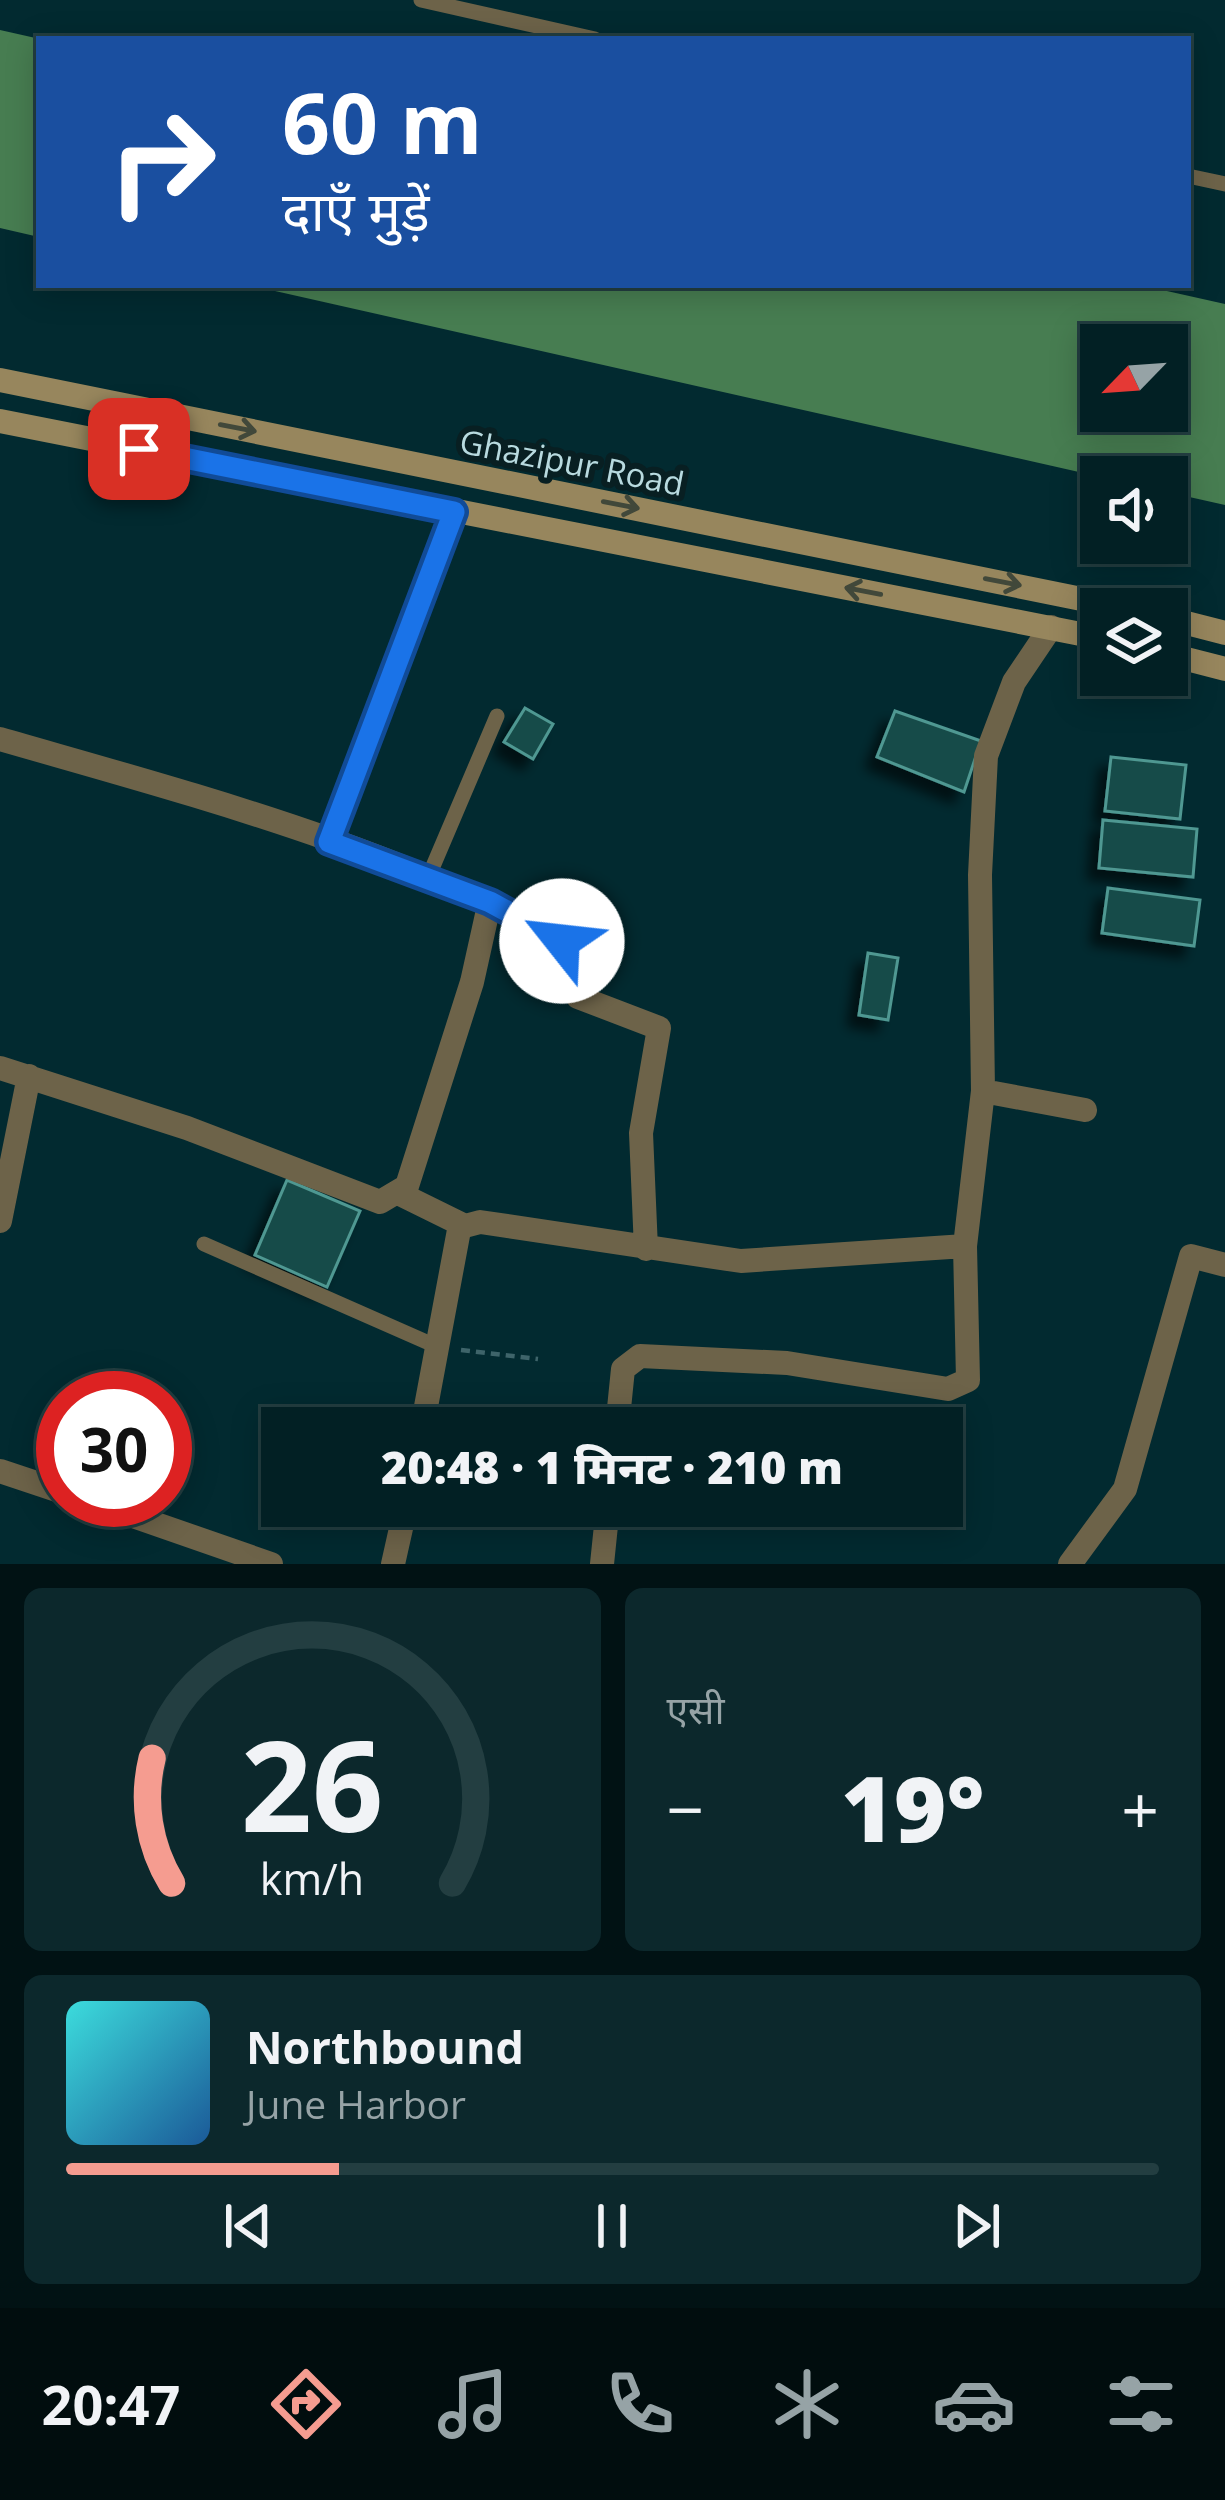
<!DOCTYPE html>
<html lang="hi">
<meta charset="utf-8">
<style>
body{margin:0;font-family:"Open Sans","Noto Sans Devanagari",sans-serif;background:#0c282c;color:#f1f3f6;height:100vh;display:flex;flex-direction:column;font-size:45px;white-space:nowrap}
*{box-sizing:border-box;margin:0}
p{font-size:39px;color:#96a3a6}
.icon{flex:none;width:66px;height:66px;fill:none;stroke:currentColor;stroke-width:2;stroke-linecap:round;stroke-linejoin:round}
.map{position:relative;height:1564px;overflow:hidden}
.side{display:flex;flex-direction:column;gap:24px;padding:24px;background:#011214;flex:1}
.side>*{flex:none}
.hud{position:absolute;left:36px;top:36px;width:1155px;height:252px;border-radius:0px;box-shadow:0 6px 30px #0003,0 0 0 3px #233e41;background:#1a4fa0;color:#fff;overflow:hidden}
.needle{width:78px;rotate:245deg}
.controls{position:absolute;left:1080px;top:324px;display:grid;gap:24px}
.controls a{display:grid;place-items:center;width:108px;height:108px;border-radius:0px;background:#022024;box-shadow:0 6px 30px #0003,0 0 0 3px #233e41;font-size:60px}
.speed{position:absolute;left:36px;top:1371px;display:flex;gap:24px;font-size:60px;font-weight:700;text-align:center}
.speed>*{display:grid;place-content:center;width:156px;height:156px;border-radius:50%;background:#022024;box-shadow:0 6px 30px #0003,0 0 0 3px #233e41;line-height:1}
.speed .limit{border:18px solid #d22;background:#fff;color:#111}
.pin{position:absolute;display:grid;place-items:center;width:102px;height:102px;color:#fff;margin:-51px;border-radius:24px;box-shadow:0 6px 18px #0006}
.me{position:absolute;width:132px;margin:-66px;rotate:299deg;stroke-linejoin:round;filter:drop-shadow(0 0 9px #0008)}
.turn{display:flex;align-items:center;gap:42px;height:252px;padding:0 48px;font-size:54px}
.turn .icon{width:156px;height:156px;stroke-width:2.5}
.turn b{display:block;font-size:84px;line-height:102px}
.big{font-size:90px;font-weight:800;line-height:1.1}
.side .tile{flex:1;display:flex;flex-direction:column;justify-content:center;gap:18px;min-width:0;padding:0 42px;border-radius:18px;background:#0c282c}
.side .dial{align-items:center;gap:0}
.dial svg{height:312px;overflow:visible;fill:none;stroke:#233e41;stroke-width:7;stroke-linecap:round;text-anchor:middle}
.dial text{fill:#f1f3f6;stroke:none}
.song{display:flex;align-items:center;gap:36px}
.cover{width:144px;height:144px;border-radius:18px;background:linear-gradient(135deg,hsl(180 70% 55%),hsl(210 70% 35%))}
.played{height:12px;border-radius:6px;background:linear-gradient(90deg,#f59c90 25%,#233e41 25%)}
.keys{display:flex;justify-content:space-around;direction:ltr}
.heat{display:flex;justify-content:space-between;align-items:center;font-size:66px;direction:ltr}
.side .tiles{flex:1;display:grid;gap:24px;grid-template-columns:1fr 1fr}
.tile:last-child{grid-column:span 2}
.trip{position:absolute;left:261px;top:1407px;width:702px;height:120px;border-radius:0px;background:#022024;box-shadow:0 6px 30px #0003,0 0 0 3px #233e41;font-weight:800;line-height:120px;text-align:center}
.tabs{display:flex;height:192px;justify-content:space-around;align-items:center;background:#010d0e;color:#96a3a6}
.tabs .icon{width:84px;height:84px}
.tabs .current{color:#f59c90}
.tabs b{font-size:54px;color:#f1f3f6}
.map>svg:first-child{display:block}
.water{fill:#477d51;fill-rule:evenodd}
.building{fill:#194c49;stroke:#4f9892;stroke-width:3;filter:url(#shadow)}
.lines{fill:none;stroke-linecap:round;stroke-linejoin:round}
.path{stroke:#3e646a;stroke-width:4.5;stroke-dasharray:9 6;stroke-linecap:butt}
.service{stroke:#6d6349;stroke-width:15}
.minor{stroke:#6d6349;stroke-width:24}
.secondary{stroke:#97865d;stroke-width:24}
.oneway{stroke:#41483a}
.route-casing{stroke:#114b97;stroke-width:30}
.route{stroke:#1a73e8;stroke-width:21}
.labels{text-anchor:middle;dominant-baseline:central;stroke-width:12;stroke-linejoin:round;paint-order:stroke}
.street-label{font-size:33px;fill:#b8dadf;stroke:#081f22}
</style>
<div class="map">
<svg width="1225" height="1564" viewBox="0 0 1225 1564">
<defs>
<filter id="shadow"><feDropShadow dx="-11" dy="11" stdDeviation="6" flood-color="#0009"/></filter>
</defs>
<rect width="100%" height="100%" fill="#022a30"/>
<path class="water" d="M0,30L40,39L39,237L0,228Z
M248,285H1140L1225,304V505L1167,492V477H1101ZM1101,345H1167V411H1101Z"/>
<path class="building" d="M525,708L553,724L533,759L504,742Z
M895,711L981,741L964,792L877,757Z
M1111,757L1186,765L1180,819L1105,811Z
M1103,820L1197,829L1193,877L1099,868Z
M1108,888L1200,900L1194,946L1102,933Z
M868,953L898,958L888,1020L859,1015Z
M287,1180L360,1211L327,1287L255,1255Z"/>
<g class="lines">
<path class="path" d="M461,1350L538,1359"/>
<path class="service" d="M421,0L595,39
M1188,176L1225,184
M428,878L497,716
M204,1244L438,1347"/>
<path class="minor" d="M0,739C201,797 410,851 591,958L578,997L659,1028L641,1133L646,1249
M329,842L454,512
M0,1068L187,1128L380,1202L407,1186L472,982L490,901
M983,1091L1085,1110
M400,1194L465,1226L480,1222L741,1261L965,1246
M0,1221L29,1076
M422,1428L459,1230L465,1226
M617,1428L623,1369L640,1356L787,1363L948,1389L968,1380L965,1246L983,1091L980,875L986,756L1014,682L1051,627
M0,1471L63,1492
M87,1500L271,1564
M393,1564L406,1506
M602,1564L608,1506
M1070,1564L1125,1489L1191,1256L1225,1265"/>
<path class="secondary" d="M0,380L1131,609
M0,421L1101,638
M1167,618L1225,633
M1167,654L1225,669"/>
</g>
<defs><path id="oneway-shaft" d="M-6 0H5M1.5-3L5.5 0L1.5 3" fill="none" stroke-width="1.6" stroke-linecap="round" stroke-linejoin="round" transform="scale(3)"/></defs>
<g class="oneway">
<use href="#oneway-shaft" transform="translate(238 428) rotate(11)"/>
<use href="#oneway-shaft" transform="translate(621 505) rotate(11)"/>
<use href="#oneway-shaft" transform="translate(1003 582) rotate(11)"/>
<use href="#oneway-shaft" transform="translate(863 591) rotate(-169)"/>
</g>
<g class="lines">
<defs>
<path id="route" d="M139,449L454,512L329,842L490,902L562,941"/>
</defs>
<use href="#route" class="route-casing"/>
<use href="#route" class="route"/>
</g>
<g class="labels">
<g class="street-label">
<text transform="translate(572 462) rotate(11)">Ghazipur Road</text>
</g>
</g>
</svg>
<div class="controls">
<a><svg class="needle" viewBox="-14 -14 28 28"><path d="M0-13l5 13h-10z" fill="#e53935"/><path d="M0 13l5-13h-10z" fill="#96a3a6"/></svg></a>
<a><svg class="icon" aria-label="sound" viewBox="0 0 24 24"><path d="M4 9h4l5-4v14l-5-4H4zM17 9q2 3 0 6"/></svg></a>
<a><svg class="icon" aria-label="layers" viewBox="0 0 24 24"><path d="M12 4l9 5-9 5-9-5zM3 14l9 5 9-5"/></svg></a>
</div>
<div class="speed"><div class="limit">30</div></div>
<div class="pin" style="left:139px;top:449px;background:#d93025"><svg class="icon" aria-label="arrive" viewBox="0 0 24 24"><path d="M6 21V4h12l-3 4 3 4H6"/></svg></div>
<svg class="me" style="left:562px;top:941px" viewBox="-20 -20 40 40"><circle r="19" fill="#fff"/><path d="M0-13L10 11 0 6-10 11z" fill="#1a73e8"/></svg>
<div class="trip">20:48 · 1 मिनट · 210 m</div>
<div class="hud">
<div class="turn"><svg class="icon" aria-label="right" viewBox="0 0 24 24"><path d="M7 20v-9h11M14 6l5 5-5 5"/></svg><div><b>60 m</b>दाएँ मुड़ें</div></div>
</div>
</div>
<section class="side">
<div class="tiles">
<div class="tile dial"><svg viewBox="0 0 100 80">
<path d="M14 69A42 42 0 1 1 86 69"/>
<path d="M14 69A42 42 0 0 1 9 37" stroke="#f59c90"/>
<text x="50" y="56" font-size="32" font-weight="700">26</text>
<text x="50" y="72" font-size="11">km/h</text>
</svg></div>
<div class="tile"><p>एसी</p>
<div class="heat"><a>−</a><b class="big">19°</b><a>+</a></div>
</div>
<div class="tile">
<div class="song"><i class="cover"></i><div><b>Northbound</b><p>June Harbor</p></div></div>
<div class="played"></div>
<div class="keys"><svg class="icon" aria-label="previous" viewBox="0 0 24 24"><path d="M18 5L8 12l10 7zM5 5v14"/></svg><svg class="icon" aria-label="pause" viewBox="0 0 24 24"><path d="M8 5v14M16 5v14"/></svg><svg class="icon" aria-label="next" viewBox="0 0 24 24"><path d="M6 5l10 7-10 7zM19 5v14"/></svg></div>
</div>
</div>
</section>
<nav class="tabs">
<b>20:47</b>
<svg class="icon current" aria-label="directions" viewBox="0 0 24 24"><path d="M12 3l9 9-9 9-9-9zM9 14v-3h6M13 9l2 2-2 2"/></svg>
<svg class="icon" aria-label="music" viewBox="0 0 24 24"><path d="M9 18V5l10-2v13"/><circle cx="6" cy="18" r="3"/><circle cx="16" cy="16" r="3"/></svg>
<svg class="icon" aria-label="phone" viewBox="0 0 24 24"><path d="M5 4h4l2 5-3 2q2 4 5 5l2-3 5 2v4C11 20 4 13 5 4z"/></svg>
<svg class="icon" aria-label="climate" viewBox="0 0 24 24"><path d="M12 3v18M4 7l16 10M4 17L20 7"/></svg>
<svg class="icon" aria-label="car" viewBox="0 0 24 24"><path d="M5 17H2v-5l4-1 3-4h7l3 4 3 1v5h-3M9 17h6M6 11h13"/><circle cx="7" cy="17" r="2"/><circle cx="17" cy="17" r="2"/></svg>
<svg class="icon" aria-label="filters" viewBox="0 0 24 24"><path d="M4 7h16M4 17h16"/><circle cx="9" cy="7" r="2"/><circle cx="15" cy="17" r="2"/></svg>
</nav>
